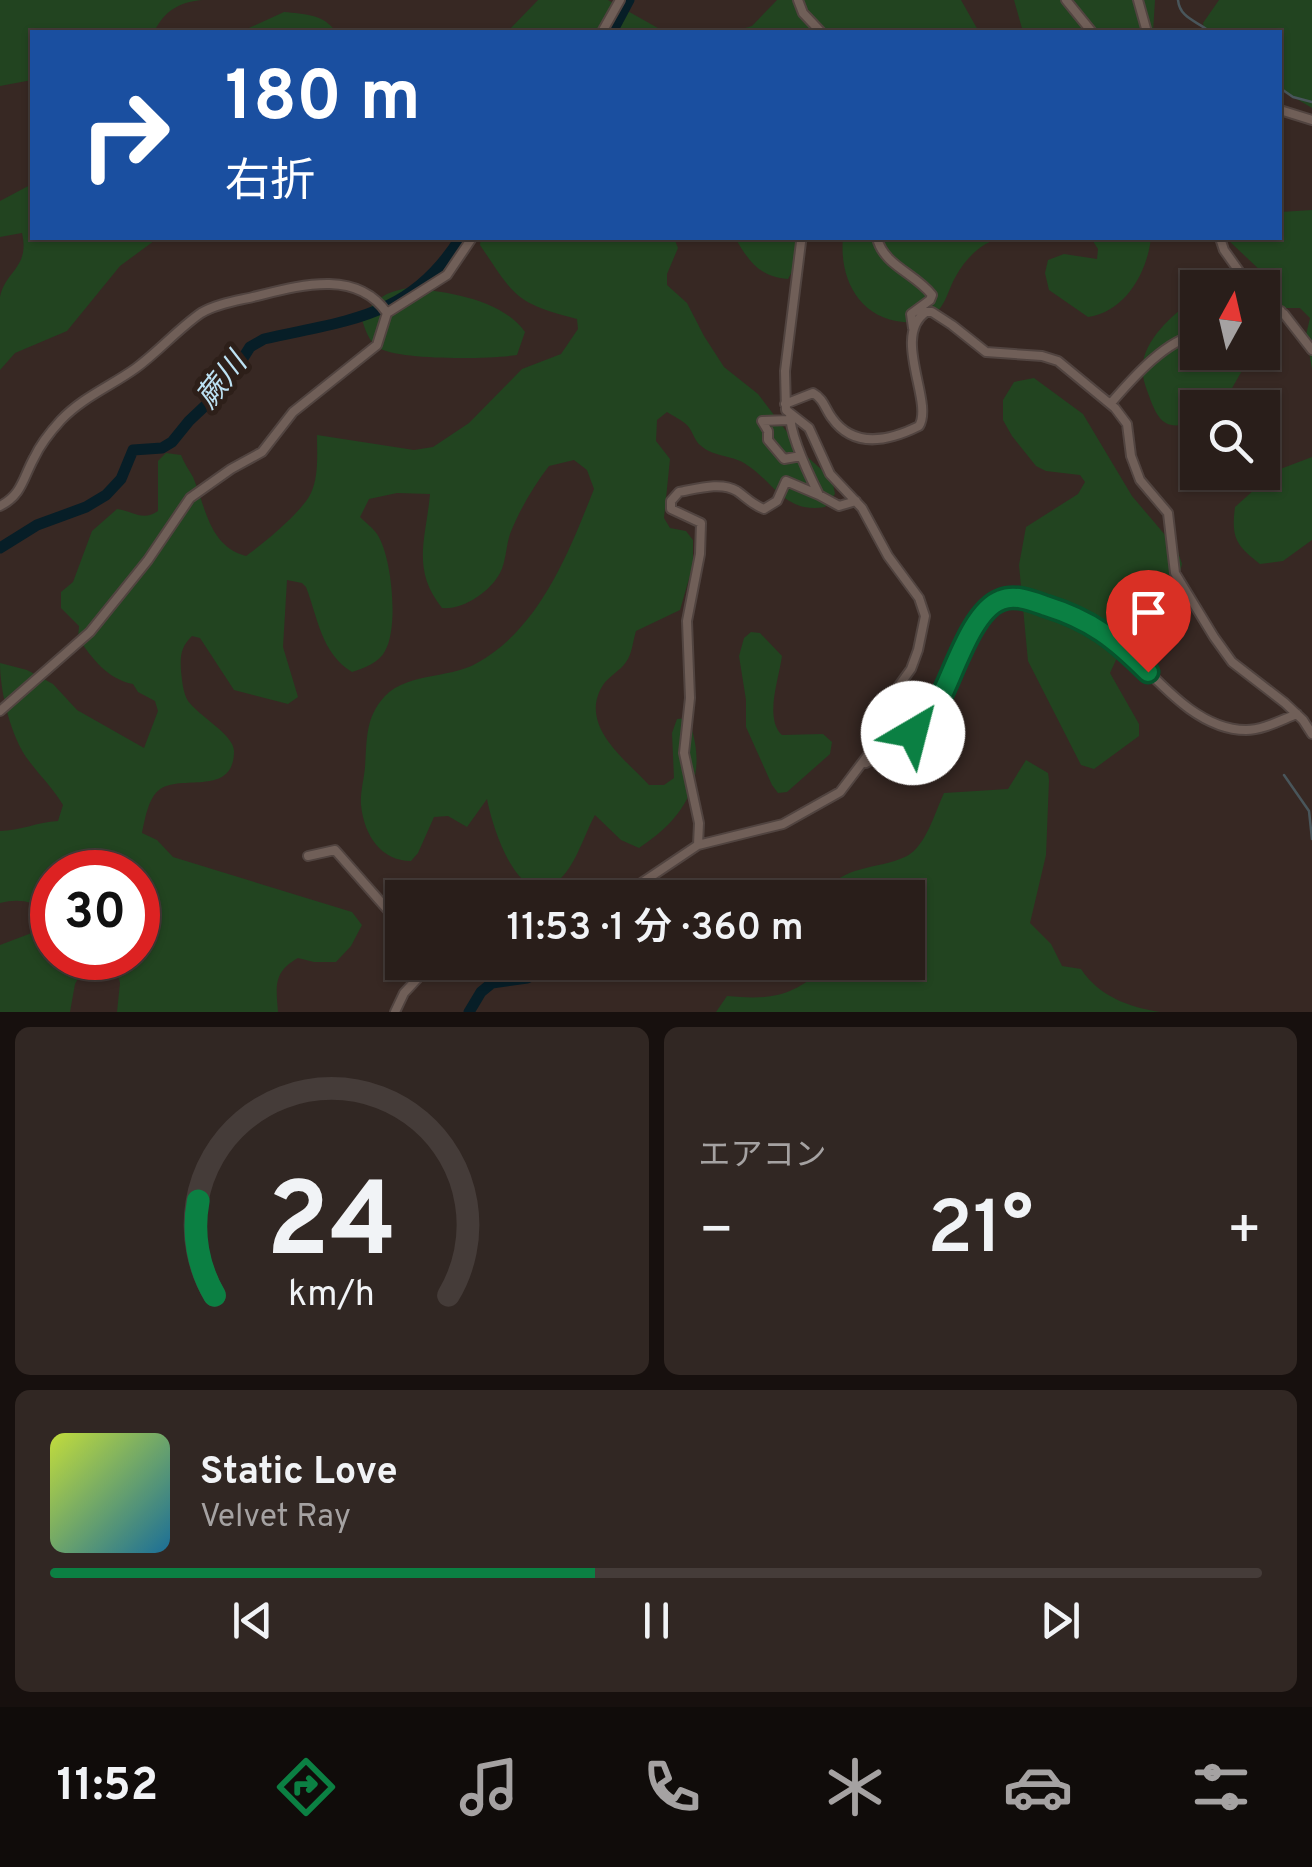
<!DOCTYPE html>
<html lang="ja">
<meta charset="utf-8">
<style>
body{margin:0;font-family:Overpass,"Noto Sans JP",sans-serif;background:#312723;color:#f1f3f6;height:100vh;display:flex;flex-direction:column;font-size:38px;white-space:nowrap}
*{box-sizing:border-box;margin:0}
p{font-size:32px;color:#a5a2a2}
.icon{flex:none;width:55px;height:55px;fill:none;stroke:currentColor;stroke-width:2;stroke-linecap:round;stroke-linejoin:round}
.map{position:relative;height:1012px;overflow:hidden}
.drawer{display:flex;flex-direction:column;gap:15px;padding:15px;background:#17100e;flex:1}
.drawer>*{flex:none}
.top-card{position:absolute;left:30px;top:30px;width:1252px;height:210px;border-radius:0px;box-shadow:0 2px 8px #0004,0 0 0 2px #453c39;background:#1a4fa0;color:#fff;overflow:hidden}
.needle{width:65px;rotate:8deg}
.buttons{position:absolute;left:1180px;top:270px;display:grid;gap:20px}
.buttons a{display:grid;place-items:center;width:100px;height:100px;border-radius:0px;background:#291e1a;box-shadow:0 2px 8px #0004,0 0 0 2px #453c39;font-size:50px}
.speed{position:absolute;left:30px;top:850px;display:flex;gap:20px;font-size:50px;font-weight:700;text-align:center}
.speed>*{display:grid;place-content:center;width:130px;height:130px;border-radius:50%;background:#291e1a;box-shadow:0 2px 8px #0004,0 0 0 2px #453c39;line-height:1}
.speed .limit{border:15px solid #d22;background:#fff;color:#111}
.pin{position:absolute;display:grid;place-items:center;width:85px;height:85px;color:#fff;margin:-102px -42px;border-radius:50% 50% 50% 0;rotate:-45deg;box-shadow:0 0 10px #0007}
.pin .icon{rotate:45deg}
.me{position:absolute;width:110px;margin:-55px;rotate:37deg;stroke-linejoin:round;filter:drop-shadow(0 0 8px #0008)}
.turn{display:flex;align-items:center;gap:35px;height:210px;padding:0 30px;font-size:45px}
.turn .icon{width:130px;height:130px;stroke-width:2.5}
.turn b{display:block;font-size:70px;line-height:85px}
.big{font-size:75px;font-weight:600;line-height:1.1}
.drawer .card{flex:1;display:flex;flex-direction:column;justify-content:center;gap:15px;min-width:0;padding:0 35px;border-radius:15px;background:#312723}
.drawer .dial{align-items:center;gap:0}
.dial svg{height:260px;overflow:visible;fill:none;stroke:#453c39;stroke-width:7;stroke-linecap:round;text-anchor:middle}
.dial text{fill:#f1f3f6;stroke:none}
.song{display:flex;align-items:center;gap:30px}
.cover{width:120px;height:120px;border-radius:15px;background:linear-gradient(135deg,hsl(70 70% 55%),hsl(200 70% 35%))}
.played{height:10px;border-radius:5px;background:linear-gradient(90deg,#0b8043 45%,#453c39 45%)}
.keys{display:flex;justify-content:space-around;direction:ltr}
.heat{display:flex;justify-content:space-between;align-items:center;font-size:55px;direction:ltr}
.drawer .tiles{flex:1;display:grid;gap:15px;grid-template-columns:1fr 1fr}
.card:last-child{grid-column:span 2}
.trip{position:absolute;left:385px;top:880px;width:540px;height:100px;border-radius:0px;background:#291e1a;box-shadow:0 2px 8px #0004,0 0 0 2px #453c39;font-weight:600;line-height:100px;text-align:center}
.dock{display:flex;height:160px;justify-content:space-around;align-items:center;background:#100c0a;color:#a5a2a2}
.dock .icon{width:70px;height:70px}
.dock .active{color:#0b8043}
.dock b{font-size:45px;color:#f1f3f6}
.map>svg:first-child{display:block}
.green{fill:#224420;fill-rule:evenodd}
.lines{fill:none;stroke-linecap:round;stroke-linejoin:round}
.stream{stroke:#49565b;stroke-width:2.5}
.river{stroke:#071e27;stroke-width:11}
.minor-casing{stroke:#514440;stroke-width:12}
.minor{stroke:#705f58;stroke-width:8}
.route-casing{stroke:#07532c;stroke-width:25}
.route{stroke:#0b8043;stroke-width:18}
.labels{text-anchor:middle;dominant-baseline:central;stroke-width:10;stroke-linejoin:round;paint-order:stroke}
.water-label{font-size:30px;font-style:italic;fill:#bde2f4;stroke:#2d1f19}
</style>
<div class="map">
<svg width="1312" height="1012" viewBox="0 0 1312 1012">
<rect width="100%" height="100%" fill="#372823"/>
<path class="green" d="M0,0H202C178,2 164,12 154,32H32V80L0,86Z
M538,0H608L665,32H507Z
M777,0H961L979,32H731L752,26Z
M1014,0H1155L1153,32H1023Z
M1219,0H1312V108L1280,89V32H1205L1203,23Z
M284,12C304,14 324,14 336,32H240Z
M32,184V238H158L120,266L67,331L15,353L0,370C0,347 0,319 0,297C5,271 30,268 22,233L0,237V201Z
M1312,210V369L1306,335L1310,318L1300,308H1280L1265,293L1264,274L1226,238H1280V212Z
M481,238H674L678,248L667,274V285L687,303L704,336L724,367L758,394L803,453L832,479L835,494L825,507C784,514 774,481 744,463C731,455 713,457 700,445C694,440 693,431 687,425C682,420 673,416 667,412L657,420L656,441L670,459L664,518L670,528L686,531L693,540V565L680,610L636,631C633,640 632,655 626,662C620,671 609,676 603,685C578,725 624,758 649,785H664L674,778L672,733L677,719L688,718C710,775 688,816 639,848L621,840L595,815C585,833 576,864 561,878C520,918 492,826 487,799L467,827L448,816L434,817L418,853L411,861C381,861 364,835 361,805C360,793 364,779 365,767C367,743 365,722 380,702C402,671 448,680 477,663C540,628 569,552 594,489L587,470L574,460L549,466C533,487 520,509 510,534C506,546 506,562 500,573C490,592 463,610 442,608C411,569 426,539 430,494L397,493L369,499L360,517C365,522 373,528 377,534C392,556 399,628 385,651C379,663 364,668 352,672C321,653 318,618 306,587L302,583L287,580L283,647L298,697L288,704L234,690L200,638L192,636C181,647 180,655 181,671C182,680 183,693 188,701C199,716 234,735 234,751C234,798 180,773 159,790C148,799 145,819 142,833L157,840L173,857L352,912L362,925L351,946L336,962H314L298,958C273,972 276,986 278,1012H117L120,983L116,967L106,961L87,963L75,984L70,1012H0V945L29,934L44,924L46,911C30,900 18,899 0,903V831C20,831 37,822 58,821L63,805C53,788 41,777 29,761C11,738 0,692 0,663L27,670L53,684L77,710L144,748L158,711L155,701L138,692L133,684C107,679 92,658 78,638L79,626L61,608V592L73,582L92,531L117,509C134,511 142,522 158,511V461L166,453L181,455C184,463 189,470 193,477C206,508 209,546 246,556C263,544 303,511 311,493C319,476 317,453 317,435L414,450L433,447L469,423L522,369L561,354L578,329L577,319C515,303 515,297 480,245ZM52,872H138V958H52Z
M735,238H800L794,268L788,279C759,277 749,261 735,238Z
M843,238H1001C982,242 966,258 956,276C948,289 946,307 932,316C923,322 913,323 903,322C859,318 839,278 843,238Z
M1091,238H1151C1147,273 1125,312 1088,317L1049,290L1045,273L1048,260L1064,254L1097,259L1098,249Z
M408,288C445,291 502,299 525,332L517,355C492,359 397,361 377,347C369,341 365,329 362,320C374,299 385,292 408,288Z
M1197,297L1198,352L1252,353L1223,404L1218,407L1198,408L1197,420C1166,433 1158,422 1148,393C1144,383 1141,372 1143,362C1148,335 1176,312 1197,297Z
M1034,378L1083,414L1132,496L1177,549L1182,564L1175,593L1153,621L1121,649L1110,673L1139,724V736L1094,769L1081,765L1028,661L1019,565L1026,527L1078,494L1085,482L1080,475L1046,471L1036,466L1012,436L1003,420V400L1014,382Z
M1312,457V540L1283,561L1260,564C1236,545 1231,538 1235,507L1275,471Z
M751,632L760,633L782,656C779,679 764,718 782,735L823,734L832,742L830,754L787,792L778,793L772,785L746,727V700L739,656L744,638Z
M1026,760L1048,773L1049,780L1046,855L1030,923L1051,944L1062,966L1081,969C1099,996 1128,1007 1160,1012H716L727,996C771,1000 792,997 825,967V963L908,962V898L822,897C842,863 876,871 907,856C926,846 935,812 944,793L1008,789Z"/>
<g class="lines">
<path class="stream" d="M1178,0C1180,19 1198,21 1210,32
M1280,88L1293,97L1312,102
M1284,775L1309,811L1312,839"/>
<path class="river" d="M612,32L629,0
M0,548L37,525L86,507L106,495L121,479L133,450L162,448L172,442L189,421L225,387L250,347L264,339C347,320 411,318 460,238
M469,1012L481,992L492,983L527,978L559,962"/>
<defs>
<path id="minor" d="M798,0L803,13L821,32
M1066,0L1092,32
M1138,0L1147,32
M602,32L620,0
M1280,110L1312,120
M877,238C884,266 915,273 932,295L930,300L911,314L913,328
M1220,238L1224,250L1251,288
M1262,298L1284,314L1312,350
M1262,317L1281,311
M1111,403C1131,380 1167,338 1198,335
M785,404L813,393C824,399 825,409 832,418C854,449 889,441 919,426C934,402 891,336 926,312H932L952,325L986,352L1042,356L1058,361L1115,408L1127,424L1131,456L1140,480L1168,513L1175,573L1214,637L1232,662L1285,703L1303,720L1312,734
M789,420L762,421L768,431V440L784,459L801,456
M819,495L839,506L856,501
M0,506C22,495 23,478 34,458C41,443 50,432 61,420C83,397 111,386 136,368C159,351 178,329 201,313C216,304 236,301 253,297C298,286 356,268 387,313
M0,711L90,632L148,560L190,498L231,469L262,452L293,412L377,345L387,313L447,275L472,238
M866,763C887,752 913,738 929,719C951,691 968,608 1004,598C1018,594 1035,603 1049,607C1072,614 1098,624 1117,641C1152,672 1193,730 1246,730C1263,730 1281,720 1297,714
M698,845L699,823L684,753L690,698L687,621L700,554L701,523L671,509V501L679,492C696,489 721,481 737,491C747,498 751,504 764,509L777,501L786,481L819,495C809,475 790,435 790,414
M308,856L335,850L402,926
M619,898L698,845L783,824L840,792L868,755L893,694L911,669L918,650L925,616L919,598L888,556L862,508L830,474L809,428L786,410L785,371L801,242
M395,1012L404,993L433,962"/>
</defs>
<use href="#minor" class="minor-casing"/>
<use href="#minor" class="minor"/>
</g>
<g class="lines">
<defs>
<path id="route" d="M913,733C918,728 925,723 930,717C950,689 968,612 1001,600C1015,594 1032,601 1046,606C1091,620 1115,639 1148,672"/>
</defs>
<use href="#route" class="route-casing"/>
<use href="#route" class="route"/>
</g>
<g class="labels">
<g class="water-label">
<text transform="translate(223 382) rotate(-52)">蕨川</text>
</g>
</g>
</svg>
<div class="buttons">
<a><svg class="needle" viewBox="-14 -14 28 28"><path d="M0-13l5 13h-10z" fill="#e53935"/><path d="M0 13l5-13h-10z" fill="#a5a2a2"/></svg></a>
<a><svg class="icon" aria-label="search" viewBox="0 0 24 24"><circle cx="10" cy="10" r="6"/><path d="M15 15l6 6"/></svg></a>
</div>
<div class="speed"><div class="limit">30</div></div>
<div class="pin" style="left:1148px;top:672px;background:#d93025"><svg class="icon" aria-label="arrive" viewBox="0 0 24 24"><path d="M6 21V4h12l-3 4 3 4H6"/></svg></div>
<svg class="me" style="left:913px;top:733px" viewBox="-20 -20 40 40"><circle r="19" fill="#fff"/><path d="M0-13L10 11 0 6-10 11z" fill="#0b8043"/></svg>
<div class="trip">11:53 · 1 分 · 360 m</div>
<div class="top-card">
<div class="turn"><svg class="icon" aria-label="right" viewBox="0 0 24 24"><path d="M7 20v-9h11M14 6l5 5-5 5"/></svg><div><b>180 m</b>右折</div></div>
</div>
</div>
<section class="drawer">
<div class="tiles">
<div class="card dial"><svg viewBox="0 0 100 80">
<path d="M14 69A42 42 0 1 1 86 69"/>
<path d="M14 69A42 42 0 0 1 9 40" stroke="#0b8043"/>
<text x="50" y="56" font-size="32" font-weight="700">24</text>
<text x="50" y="72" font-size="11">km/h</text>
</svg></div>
<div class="card"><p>エアコン</p>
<div class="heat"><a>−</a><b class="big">21°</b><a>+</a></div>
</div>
<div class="card">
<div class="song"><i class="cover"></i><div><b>Static Love</b><p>Velvet Ray</p></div></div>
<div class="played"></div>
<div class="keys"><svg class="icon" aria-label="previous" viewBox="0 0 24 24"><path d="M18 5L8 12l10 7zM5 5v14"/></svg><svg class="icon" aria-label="pause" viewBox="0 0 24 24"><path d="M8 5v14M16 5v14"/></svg><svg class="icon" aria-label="next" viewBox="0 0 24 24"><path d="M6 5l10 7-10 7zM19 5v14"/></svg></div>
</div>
</div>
</section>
<nav class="dock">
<b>11:52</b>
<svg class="icon active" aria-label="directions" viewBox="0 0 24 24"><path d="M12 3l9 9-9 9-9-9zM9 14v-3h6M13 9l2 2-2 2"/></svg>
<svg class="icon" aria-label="music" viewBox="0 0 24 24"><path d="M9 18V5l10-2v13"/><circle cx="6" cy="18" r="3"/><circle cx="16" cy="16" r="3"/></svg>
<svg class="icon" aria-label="phone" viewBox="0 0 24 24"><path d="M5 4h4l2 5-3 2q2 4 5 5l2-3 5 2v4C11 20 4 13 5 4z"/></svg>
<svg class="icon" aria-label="climate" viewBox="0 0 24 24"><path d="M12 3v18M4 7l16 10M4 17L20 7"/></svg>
<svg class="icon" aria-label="car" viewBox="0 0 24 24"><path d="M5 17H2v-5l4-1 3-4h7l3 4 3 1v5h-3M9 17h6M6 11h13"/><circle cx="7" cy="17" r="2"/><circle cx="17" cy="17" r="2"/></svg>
<svg class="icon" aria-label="filters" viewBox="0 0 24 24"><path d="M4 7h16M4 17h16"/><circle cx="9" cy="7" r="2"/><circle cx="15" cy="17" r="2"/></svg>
</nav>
